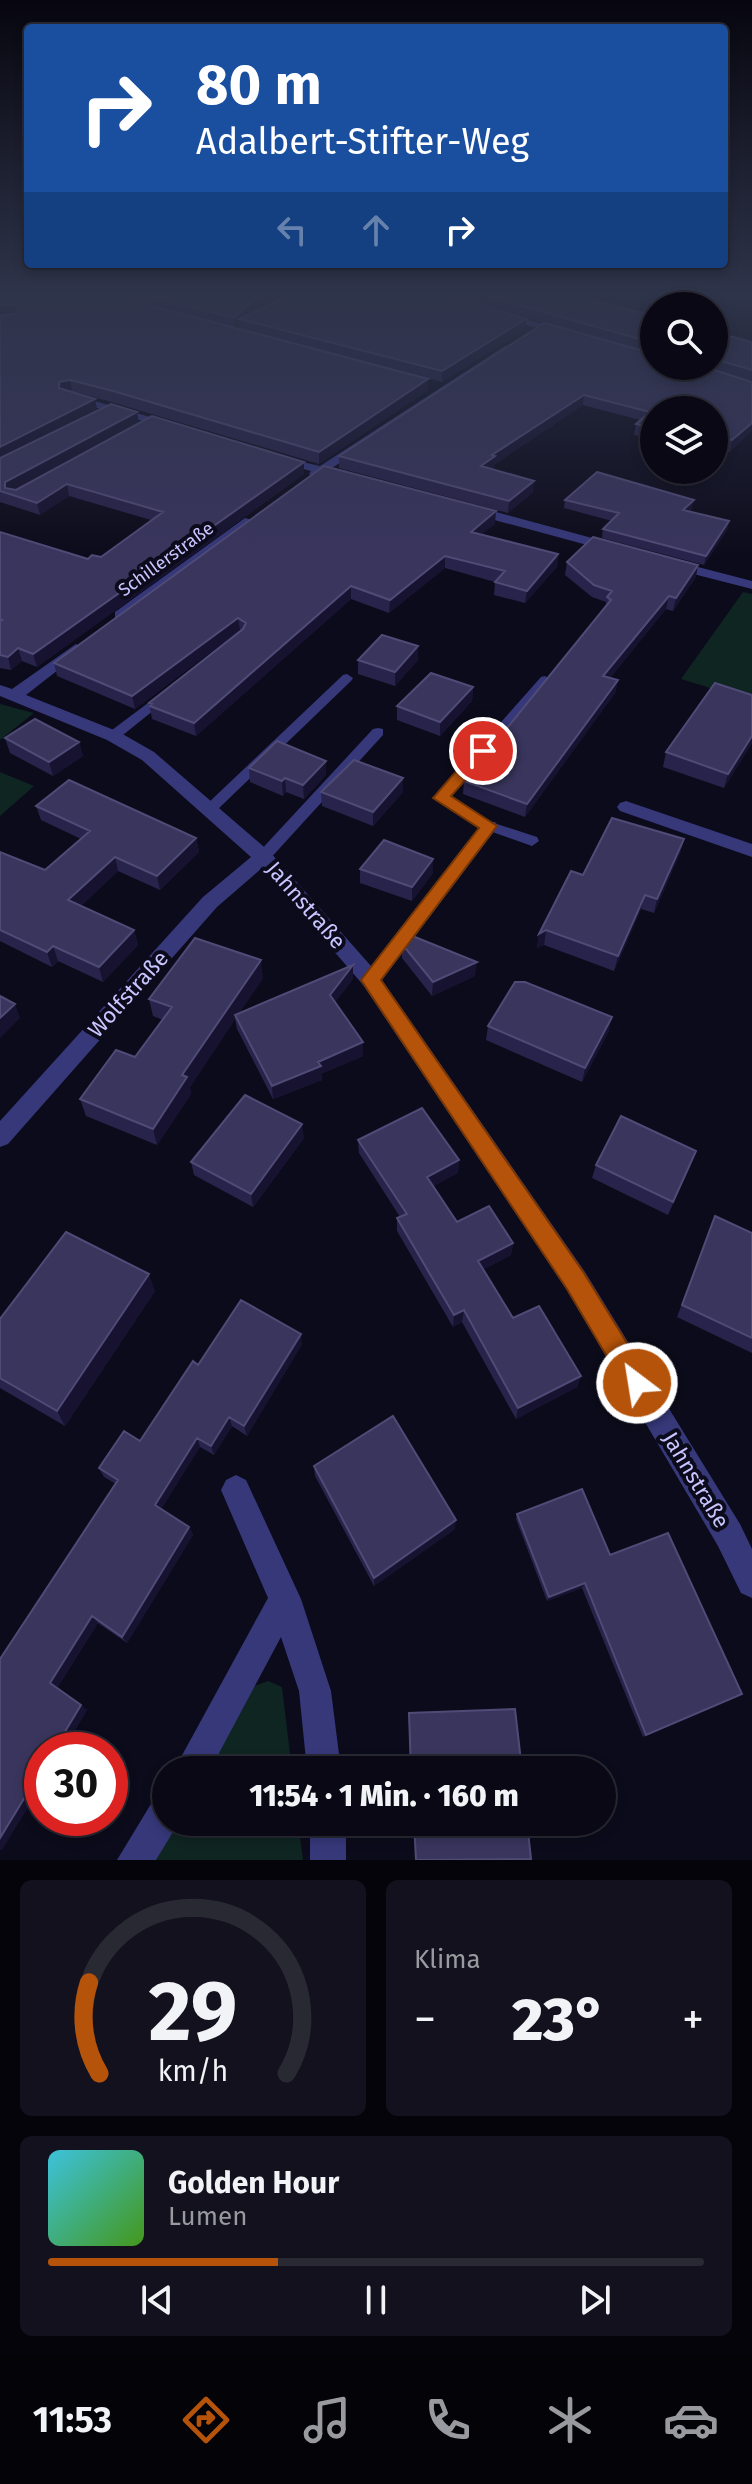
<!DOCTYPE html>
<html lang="de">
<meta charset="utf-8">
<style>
body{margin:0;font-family:"Fira Sans",sans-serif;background:#12111d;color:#f1f3f6;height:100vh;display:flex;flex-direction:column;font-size:30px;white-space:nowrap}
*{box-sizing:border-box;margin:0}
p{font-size:26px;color:#999aa0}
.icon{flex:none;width:44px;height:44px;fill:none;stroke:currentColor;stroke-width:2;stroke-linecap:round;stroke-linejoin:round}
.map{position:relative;height:1860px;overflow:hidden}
.side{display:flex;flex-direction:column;gap:20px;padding:20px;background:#05040b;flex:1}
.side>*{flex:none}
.guide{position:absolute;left:24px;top:24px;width:704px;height:244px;border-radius:8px;box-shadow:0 4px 12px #0003,0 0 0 2px #292934;background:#1a4fa0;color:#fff;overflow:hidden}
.buttons{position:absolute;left:640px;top:292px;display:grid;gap:16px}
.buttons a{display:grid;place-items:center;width:88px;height:88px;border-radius:50%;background:#090814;box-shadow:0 4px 12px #0003,0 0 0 2px #292934;font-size:40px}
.speed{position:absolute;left:24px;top:1732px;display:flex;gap:16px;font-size:40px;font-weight:700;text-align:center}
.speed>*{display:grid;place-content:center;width:104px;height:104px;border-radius:50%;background:#090814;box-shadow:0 4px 12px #0003,0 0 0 2px #292934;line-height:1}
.speed .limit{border:12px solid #d22;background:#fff;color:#111}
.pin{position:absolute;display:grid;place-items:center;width:68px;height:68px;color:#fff;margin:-34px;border:4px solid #fff;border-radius:50%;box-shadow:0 2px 8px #0007}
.me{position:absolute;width:88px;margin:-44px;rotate:329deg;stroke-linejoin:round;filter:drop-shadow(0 0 6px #0008)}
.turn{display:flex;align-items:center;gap:28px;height:168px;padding:0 40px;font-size:36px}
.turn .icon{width:104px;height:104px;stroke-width:2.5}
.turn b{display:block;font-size:56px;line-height:68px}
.lanes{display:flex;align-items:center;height:76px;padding:0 40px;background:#0003;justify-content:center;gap:40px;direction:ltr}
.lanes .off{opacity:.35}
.big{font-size:60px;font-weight:800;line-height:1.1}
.side .card{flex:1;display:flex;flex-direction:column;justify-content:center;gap:12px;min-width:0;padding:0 28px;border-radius:12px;background:#12111d}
.side .dial{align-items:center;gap:0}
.dial svg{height:208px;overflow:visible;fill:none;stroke:#292934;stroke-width:7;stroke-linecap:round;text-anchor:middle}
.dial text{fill:#f1f3f6;stroke:none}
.song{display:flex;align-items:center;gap:24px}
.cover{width:96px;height:96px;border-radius:12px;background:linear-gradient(135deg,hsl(190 70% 55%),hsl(100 70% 35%))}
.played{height:8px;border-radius:4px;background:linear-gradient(90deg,#b45309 35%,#292934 35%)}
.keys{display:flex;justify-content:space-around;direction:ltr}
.heat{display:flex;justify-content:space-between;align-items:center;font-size:44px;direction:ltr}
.side .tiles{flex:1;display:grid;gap:20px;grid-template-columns:1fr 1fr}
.card:last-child{grid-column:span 2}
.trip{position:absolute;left:152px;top:1756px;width:464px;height:80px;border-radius:40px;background:#090814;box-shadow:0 4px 12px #0003,0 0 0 2px #292934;font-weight:800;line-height:80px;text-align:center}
.dock{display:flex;height:128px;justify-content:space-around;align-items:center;background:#040308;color:#999aa0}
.dock .icon{width:56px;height:56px}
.dock .active{color:#b45309}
.dock b{font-size:36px;color:#f1f3f6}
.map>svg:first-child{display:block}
.green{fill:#0e2522}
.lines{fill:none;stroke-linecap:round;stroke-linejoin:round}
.lane{fill:#36387a;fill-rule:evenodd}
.street{fill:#36387a;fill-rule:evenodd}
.wall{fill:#28234a}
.shaded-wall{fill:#16122f}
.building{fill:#39355d;stroke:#504b76;stroke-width:2}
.route{fill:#b45309;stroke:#753606;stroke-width:2}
.labels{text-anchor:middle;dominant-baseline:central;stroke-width:8;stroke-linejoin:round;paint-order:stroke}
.far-street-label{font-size:18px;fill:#c8c5ff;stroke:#0c0b1b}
.street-label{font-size:22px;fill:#c8c5ff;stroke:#0c0b1b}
</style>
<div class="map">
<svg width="752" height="1860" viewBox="0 0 752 1860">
<rect width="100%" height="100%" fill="#0c0b1b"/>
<path class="green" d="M743,592L752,594V701L681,679Z
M0,704L34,713L0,740Z
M0,772L34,786L0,816Z
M268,1681L282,1687L292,1770H202L244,1690Z
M174,1822H298L303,1860H154Z"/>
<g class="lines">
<path class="lane" d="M347,674L353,678L351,681L216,811H206L204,808L206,805L343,675Z
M545,676L551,680L549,683L450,797L494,823L537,837L539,841L532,846L484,829L434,798L541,677Z
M164,691L169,692V698L118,739H108V733Z
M378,728L383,729V735L268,861H258L255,857L258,853L373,729Z"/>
<path class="street" d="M500,312L569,331L571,333L566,336L497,317Z
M505,346L510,349L509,351L332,468L347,471V477L324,474L315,478L309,474L311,471L274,461L280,457L320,466Z
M70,394L178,425L180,427L174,430L66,399L65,397Z
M470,505L618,545L620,548L613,552L465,512L464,509Z
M245,518L257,521L125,618H115V612Z
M671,560L752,581V589L666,567L664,564Z
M76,644L84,649L81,652L26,695L119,732L154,752L270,852L371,966L483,822H495L498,826L495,830L382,980L585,1272L740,1524L752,1549V1598L741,1593L718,1546L567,1290L364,986L262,868L217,907L8,1144L0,1147V1121L203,897L251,857L142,760L107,740L0,696V685L12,689Z
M626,801L752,844V857L620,811L617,807L620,803Z
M236,1475L246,1480L301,1599L331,1691L341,1770H307L299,1691L281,1637L210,1770H174L268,1598L221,1490L226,1480Z
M166,1794V1822H179L156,1860H117L154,1799Z
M310,1822H346V1860H310Z"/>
</g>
<path class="wall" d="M0,296H270L250,314L288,296H580L654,316V354L455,297L526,319L525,329L442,382L240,329L239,324L234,328L428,379V390L319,464L115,403L72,391L95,399L97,410L73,423H139L16,490L304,462V474L37,667L22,661L11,670L0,668V532L88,559L101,557L151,520L69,496L40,515L0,502Z
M714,332L752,342V381L715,370L752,382L730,452L714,447V410H654V440L634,435L636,424L640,420L583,405L495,464V467L492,469L533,492L508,513L339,468V456L654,366H714Z
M565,500L692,508L689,512L729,521L727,530L704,565L602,538L603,529L612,521L564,508Z
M495,524L481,534L558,554L557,567L525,603L494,595L495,582L445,568L389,613L351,599L196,736L152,719L149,703L240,630L135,709L57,676L54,663Z
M567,562L696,577L673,611L666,609L610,678L618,680L615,693L525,817L463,794L464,781L606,606V602L592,597L565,575Z
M418,646V660L395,686L358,674V660Z
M473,687L472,701L440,736L397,720V706Z
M752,695V743L724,788L663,767L666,752Z
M5,738L79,742L83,756L53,776L10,753Z
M249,768L326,775L304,799L286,792L283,796L250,782Z
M403,778V792L373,826L322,806L321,792Z
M36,806L196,838L199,852L160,890L118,871L81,906L134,930L138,945L103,982L58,961L52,967L0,941V852L45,870L81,839L41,820Z
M684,839L680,853L654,913L641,909L614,971L544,945L537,948L539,934L583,875Z
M360,869L433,873L412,901L360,883Z
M402,944L475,976L432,996L402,958Z
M263,978L239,1013L353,979L335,1002L363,1056L321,1074L322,1080L273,1099L237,1029L235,1019L190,1087L191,1094L157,1145L86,1116L80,1099L135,1057L163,1020L153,1016L149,999Z
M488,1026L609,1031L582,1082L486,1040Z
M304,1138L253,1207L194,1175L191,1162Z
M358,1140L459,1160L458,1173L433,1186L457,1222L513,1243L511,1255L484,1269L513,1318L581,1376L577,1387L516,1419L462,1322L453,1327L397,1231V1218L400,1217L359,1153Z
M691,1164L668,1215L592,1178L596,1165Z
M715,1216L752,1233V1353L677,1317Z
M155,1291L65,1426L0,1388V1319Z
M302,1344L247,1436L232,1426L214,1455L200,1447L161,1509L189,1527L193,1535L127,1643L98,1623L57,1688L87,1710L63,1750H42L2,1850L116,1484L104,1477L99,1468L140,1441L198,1365Z
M314,1466L455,1529L374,1586L315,1476Z
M517,1514L610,1555L742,1694L737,1697L643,1737L582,1588L547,1601L516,1519Z
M409,1713L522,1770H410Z"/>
<path class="shaded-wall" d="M130,296H135L136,302L126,299Z
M258,296H270L243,320L239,319V324L234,328V318Z
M16,304L18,314L0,317V306Z
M526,319L525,329L442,382V371Z
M428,379V390L319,464V452Z
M70,380L72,391L59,388V382Z
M584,395L583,405L495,464V467L481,477V466L492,455Z
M95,399L97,410L0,461V447Z
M137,412L139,423L8,494L7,493L5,482Z
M752,423V431L730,452L732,440Z
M304,462V474L37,667L33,654Z
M534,481L533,492L508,513L509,501Z
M67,484L69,496L40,515L37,503Z
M694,500L692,508L681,519L683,510Z
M496,511L495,524L470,544L471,532Z
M729,521L727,530L704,565L706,556Z
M558,554L557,567L525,603L527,591Z
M445,556V568L389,613L390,600Z
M698,565L696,577L673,611L676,598Z
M351,586V599L196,736L194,723Z
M669,596L666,609L601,689L603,676Z
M238,618L240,630L135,709L132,696Z
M418,646V660L395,686V672Z
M18,648L22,661L11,670L8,657Z
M618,680L615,693L525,817L527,804Z
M473,687L472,701L440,736V722Z
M752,736V743L724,788L728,774Z
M79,742L83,756L53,776L49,762Z
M326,761V775L304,799L303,785Z
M285,778L286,792L283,796L282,781Z
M403,778V792L373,826V812Z
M196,838L199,852L160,890L157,876Z
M684,839L680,853L654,913L657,899Z
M115,857L118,871L72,915L68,900Z
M433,859V873L412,901V887Z
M645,895L641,909L614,971L618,956Z
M134,930L138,945L103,982L99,967Z
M546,930L544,945L537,948L539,934Z
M53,946L58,961L52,967L47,952Z
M261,960L263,978L236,1017L235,1015V1019L190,1087L191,1094L157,1145L153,1129L182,1075Z
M477,962L475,976L432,996L433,982Z
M353,965V979L330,1009V995Z
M15,1004L20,1018L0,1038V1018Z
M612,1017L609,1031L582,1082L585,1068Z
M363,1042V1056L321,1074L322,1080L273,1099L272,1086L318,1062Z
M302,1124L304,1138L253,1207L251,1194Z
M459,1160L458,1173L427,1190V1177Z
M513,1243L511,1255L476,1273L478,1261Z
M149,1274L155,1291L65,1426L57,1411Z
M464,1310L462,1322L453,1327L454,1315Z
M301,1334L302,1344L247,1436L244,1426Z
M581,1376L577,1387L516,1419L518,1408Z
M229,1417L232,1426L214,1455L211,1446Z
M197,1438L200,1447L159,1513L155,1505Z
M456,1520L455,1529L374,1586V1578Z
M189,1527L193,1535L127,1643L122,1637Z
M585,1583L582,1588L547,1601L549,1597Z
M92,1616L98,1623L57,1688L50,1683Z
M742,1694L737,1697L643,1737L646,1735Z
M81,1705L87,1710L63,1750H54Z
M42,1769V1785L2,1850H0V1838Z"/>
<path class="building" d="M0,296H130L126,299L428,379L319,452L113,391L70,380L59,382V388L95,399L0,447V316L18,313L16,304L0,306Z
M149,296H258L234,318Z
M288,296H450L526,319L442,371L239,319Z
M485,296H579L654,316V343Z
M544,323L654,354V366H702L752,382V423L732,440L714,436V410H654V428L636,424L650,412L584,395L492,455L495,456L481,466L534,481L509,501L339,456Z
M714,332L752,342V370L714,359Z
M111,404L137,412L5,482V488L16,490L152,416L304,462L33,654L18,648L8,657L0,655V621L2,620L0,619V532L88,559L92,555L101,557L163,512L67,484L37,503L0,491V458Z
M324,466L496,511L471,532L558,554L527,591L495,582L505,571L445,556L390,600L351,586L194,723L150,706L152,704L149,703L243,629L246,623L238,618L132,696L54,663Z
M597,472L694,500L683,510L729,521L706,556L603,529L619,513L565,500Z
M593,537L698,565L676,598L669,596L603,676L618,680L527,804L464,781L611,600L607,597L612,591L594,585L567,562Z
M382,635L418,646L395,672L358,660Z
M431,673L473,687L440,722L397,706Z
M715,683L752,695V736L728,774L666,752Z
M35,719L79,742L49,762L5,738Z
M277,741L326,761L303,785L285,778L282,781L249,768Z
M354,760L403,778L373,812L321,792Z
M69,780L196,838L157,876L115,857L68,900L134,930L99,967L53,946L47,952L0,930V852L45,870L90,831L36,806Z
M612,818L684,839L657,899L645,895L618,956L546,930L539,934L571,871L583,875Z
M384,840L433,859L412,887L360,869Z
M410,935L477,962L433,982L402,944Z
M195,938L261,960L182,1075L187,1077L153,1129L80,1099L116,1050L135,1057L172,1007L149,999Z
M353,965L330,995L363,1042L318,1062L321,1066L272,1086L235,1015Z
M515,982H525L612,1017L585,1068L488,1026Z
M0,996L15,1004L0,1018Z
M245,1095L302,1124L251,1194L191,1162Z
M422,1108L459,1160L427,1177L457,1222L489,1206L513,1243L478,1261L513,1318L539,1306L581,1376L518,1408L464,1310L454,1315L397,1218L407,1214L358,1140Z
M621,1116L696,1151L673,1202L596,1165Z
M715,1216L752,1233V1338L682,1305Z
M66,1232L149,1274L57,1411L0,1378V1319Z
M241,1300L301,1334L244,1426L229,1417L211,1446L197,1438L155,1505L189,1527L122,1637L92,1616L50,1683L81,1705L54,1750H42V1769L0,1838V1659L118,1480L99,1468L124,1431L140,1441L193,1361L198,1365Z
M393,1416L456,1520L374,1578L314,1466Z
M582,1489L610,1555L668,1533L742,1694L646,1735L585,1583L549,1597L517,1514Z
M515,1709L522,1770H411L409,1713Z
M414,1822H527L531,1859L416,1860Z"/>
<linearGradient id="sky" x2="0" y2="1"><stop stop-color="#07060f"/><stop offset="0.53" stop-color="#2e344a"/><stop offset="1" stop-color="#2e344a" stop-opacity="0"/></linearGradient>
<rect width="752" height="556" fill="url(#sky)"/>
<path class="route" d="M483,746L491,751L451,796L497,826L381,980L584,1273L646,1374L650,1383L646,1392L637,1395L628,1392L567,1289L361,980L479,828L433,798L477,747Z"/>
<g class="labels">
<g class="far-street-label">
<text transform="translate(166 559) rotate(-36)">Schillerstraße</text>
</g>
<g class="street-label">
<text transform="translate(306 905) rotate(49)">Jahnstraße</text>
<text transform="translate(128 994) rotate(-48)">Wolfstraße</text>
<text transform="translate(696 1480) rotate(59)">Jahnstraße</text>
</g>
</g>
</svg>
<div class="buttons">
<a><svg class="icon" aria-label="search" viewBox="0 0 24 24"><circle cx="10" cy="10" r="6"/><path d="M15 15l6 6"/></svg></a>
<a><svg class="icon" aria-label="layers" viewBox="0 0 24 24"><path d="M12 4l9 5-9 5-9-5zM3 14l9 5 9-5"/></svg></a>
</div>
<div class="speed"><div class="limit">30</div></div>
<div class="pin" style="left:483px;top:751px;background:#d93025"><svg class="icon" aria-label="arrive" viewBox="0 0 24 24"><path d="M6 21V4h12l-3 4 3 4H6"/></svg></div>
<svg class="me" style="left:637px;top:1383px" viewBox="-20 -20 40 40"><circle r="17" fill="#b45309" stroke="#fff" stroke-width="3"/><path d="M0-11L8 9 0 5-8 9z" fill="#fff"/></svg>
<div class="trip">11:54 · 1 Min. · 160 m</div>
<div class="guide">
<div class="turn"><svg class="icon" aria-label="right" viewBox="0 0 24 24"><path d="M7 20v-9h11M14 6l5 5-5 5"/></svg><div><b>80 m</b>Adalbert-Stifter-Weg</div></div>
<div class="lanes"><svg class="icon off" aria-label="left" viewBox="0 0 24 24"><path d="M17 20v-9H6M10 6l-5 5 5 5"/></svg><svg class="icon off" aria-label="ahead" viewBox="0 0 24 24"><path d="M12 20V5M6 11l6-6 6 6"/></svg><svg class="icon" aria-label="right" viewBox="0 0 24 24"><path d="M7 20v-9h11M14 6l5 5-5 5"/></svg></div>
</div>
</div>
<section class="side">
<div class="tiles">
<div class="card dial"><svg viewBox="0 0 100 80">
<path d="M14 69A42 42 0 1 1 86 69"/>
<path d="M14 69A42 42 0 0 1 10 34" stroke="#b45309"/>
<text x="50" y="56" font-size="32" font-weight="700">29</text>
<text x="50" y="72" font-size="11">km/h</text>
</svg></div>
<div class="card"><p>Klima</p>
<div class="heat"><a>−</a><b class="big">23°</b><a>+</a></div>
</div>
<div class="card">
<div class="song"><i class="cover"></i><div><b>Golden Hour</b><p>Lumen</p></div></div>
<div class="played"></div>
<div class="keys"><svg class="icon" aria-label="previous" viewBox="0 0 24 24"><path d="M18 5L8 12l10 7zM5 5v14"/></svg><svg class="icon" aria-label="pause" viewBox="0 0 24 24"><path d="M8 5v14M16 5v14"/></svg><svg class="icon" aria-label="next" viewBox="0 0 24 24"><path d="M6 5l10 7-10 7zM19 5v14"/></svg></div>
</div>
</div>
</section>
<nav class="dock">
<b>11:53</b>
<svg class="icon active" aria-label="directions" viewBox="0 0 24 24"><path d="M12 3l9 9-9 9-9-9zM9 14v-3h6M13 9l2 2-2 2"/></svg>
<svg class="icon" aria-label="music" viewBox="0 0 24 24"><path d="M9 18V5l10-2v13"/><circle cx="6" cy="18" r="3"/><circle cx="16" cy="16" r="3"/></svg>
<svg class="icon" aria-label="phone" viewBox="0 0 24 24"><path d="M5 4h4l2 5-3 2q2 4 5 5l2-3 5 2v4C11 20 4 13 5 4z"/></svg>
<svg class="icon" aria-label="climate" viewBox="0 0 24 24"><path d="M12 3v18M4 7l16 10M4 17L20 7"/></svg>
<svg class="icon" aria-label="car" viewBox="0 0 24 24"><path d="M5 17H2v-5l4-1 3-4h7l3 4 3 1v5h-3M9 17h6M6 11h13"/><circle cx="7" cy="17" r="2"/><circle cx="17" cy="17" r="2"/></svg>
</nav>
